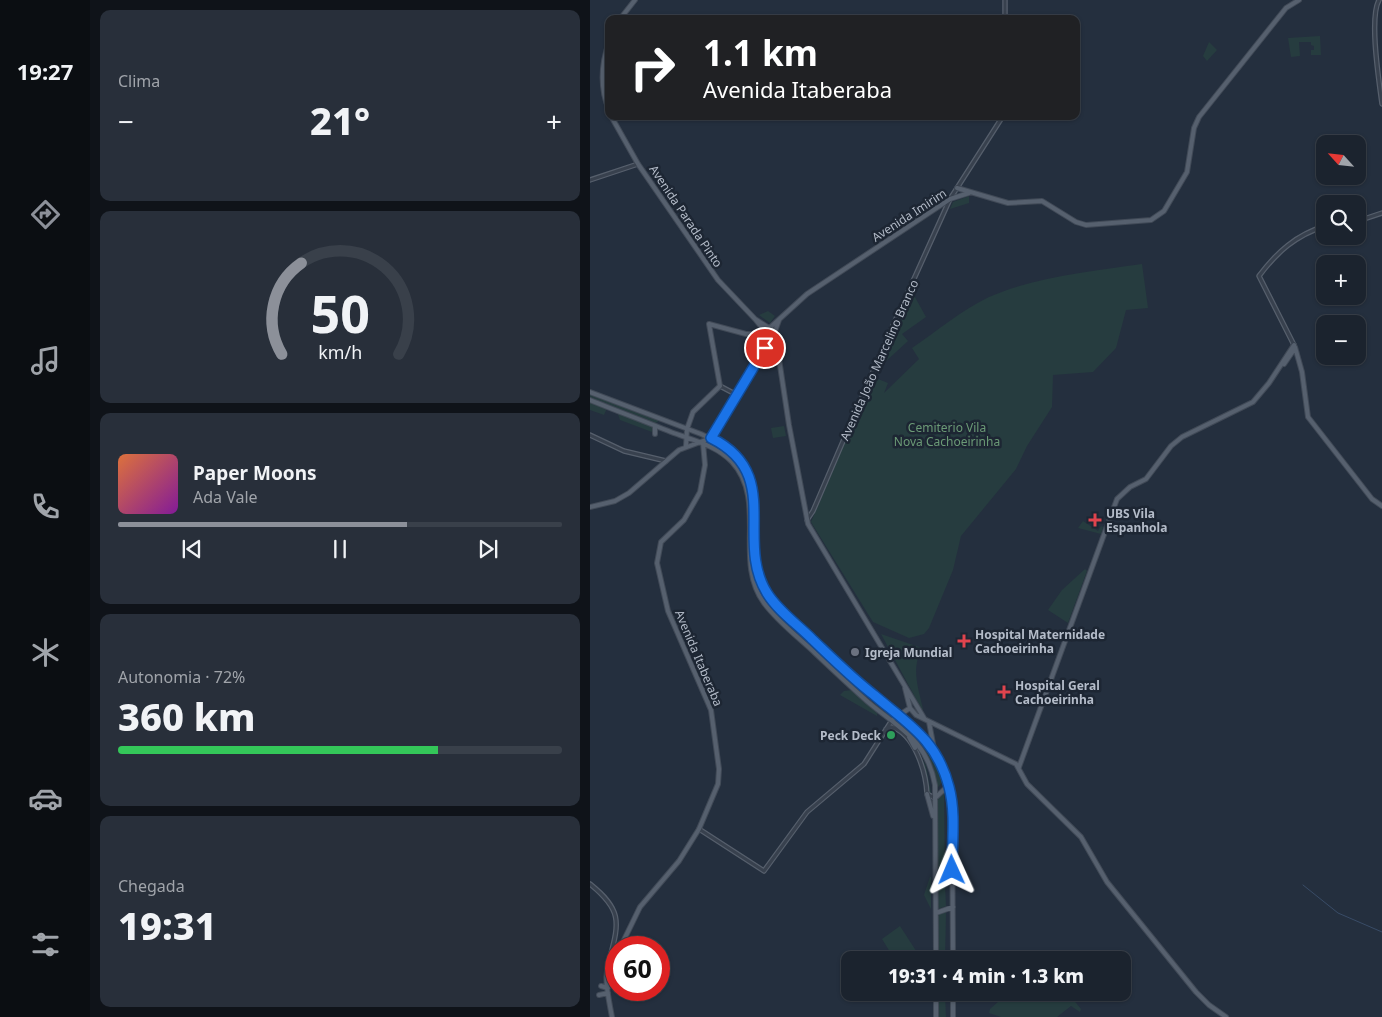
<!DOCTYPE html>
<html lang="pt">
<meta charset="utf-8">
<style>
body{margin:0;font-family:"Noto Sans",sans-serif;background:#282f3a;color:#f1f3f6;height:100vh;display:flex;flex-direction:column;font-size:19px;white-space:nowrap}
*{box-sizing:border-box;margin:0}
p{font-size:16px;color:#a0a4aa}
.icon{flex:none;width:28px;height:28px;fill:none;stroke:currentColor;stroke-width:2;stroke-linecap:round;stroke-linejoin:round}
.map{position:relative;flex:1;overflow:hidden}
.panel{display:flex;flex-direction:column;gap:10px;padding:10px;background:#0f1319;width:500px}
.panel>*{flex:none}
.top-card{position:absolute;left:15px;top:15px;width:475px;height:105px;border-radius:10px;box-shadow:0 1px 4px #0004,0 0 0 1px #39404a;background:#202124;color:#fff;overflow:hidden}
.needle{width:32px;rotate:297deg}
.buttons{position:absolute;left:726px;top:135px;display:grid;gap:10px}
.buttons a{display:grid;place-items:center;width:50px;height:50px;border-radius:10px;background:#1b232e;box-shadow:0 1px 4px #0004,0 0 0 1px #39404a;font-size:25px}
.speed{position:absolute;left:15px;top:936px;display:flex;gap:10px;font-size:25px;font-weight:700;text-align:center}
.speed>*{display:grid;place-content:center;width:65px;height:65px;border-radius:50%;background:#1b232e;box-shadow:0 1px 4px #0004,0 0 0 1px #39404a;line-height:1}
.speed .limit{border:8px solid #d22;background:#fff;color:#111}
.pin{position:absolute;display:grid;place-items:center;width:42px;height:42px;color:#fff;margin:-21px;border:2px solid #fff;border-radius:50%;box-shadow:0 1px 5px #0007}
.me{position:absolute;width:55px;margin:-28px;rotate:359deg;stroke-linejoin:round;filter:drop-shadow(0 0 4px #0008)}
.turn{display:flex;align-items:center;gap:18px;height:105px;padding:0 15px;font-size:22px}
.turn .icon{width:65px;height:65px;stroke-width:2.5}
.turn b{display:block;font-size:35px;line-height:42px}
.big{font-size:38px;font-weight:800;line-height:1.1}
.panel .widget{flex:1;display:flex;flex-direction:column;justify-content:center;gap:8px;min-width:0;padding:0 18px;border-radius:10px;background:#282f3a}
.panel .dial{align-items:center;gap:0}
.dial svg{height:130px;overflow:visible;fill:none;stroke:#39404a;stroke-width:7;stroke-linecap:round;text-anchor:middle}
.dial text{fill:#f1f3f6;stroke:none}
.song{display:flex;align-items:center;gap:15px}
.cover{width:60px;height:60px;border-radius:8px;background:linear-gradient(135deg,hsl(20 70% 55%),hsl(290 70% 35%))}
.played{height:5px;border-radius:2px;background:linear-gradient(90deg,#8c9099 65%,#39404a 65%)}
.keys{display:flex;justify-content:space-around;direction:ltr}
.heat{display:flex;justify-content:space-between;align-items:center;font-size:28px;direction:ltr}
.charge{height:8px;border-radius:4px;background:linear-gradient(90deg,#34c759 72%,#39404a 0)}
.trip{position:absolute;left:251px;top:951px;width:290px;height:50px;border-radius:10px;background:#1b232e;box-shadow:0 1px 4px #0004,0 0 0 1px #39404a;font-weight:800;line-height:50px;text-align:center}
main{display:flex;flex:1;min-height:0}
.tab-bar{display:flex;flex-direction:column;width:90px;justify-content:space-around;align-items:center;background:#0b0e12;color:#a0a4aa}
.tab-bar .icon{width:35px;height:35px}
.tab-bar .selected{color:#8c9099}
.tab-bar b{font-size:22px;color:#f1f3f6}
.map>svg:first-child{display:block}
.green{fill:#263c3f}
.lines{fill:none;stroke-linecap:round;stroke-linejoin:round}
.stream{stroke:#394c67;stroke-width:1}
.minor-casing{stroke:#565f6c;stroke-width:5.5}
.major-casing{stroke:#414a57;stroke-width:6}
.minor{stroke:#38414e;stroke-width:3}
.major{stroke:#56606e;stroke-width:4}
.route-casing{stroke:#114b97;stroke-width:12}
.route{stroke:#1a73e8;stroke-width:9}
.health-dot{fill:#e0444e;stroke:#1d2633;stroke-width:2}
.worship-dot{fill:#6b7280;stroke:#1d2633;stroke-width:2}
.leisure-dot{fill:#2e9e5b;stroke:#1d2633;stroke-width:2}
.labels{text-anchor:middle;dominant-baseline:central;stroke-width:5;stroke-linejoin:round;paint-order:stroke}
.street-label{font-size:12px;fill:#b4bcc9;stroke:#1d2633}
.park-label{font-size:12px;fill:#6b9a76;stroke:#1d2633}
.poi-label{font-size:12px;font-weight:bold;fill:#b4bcc9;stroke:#1d2633;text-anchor:start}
</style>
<main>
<nav class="tab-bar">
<b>19:27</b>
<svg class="icon selected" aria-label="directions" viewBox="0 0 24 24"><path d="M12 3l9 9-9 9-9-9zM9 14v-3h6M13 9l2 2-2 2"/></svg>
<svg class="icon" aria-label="music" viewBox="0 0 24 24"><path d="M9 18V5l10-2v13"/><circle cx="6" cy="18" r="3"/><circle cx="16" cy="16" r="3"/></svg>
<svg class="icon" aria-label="phone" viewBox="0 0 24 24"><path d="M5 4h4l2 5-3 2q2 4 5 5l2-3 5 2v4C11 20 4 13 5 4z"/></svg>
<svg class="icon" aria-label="climate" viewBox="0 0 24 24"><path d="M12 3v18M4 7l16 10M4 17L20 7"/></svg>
<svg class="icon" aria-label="car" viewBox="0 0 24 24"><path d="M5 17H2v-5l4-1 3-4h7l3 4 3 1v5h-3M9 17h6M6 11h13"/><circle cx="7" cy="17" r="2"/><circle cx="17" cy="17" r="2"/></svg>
<svg class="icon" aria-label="filters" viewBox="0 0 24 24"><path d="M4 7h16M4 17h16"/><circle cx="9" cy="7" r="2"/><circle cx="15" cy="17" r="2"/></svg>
</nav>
<section class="panel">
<div class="widget"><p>Clima</p>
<div class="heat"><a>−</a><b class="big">21°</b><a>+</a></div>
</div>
<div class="widget dial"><svg viewBox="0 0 100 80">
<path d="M14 69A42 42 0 1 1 86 69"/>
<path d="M14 69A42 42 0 0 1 26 13" stroke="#8c9099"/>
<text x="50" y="56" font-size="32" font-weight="700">50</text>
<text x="50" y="72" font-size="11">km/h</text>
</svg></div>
<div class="widget">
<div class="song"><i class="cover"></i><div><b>Paper Moons</b><p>Ada Vale</p></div></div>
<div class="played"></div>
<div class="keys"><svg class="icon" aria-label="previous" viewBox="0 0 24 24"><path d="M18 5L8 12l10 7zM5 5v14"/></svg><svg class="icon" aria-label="pause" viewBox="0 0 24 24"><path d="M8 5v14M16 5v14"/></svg><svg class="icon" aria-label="next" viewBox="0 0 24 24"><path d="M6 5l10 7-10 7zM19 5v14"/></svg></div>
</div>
<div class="widget"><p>Autonomia · 72%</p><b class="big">360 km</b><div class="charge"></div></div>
<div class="widget"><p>Chegada</p><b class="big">19:31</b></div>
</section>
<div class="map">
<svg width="792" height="1017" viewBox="0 0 792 1017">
<rect width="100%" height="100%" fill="#242f3e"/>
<path class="green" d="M730,36L731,55H721V50H724V46L721,45V42H709L710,56L701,57L698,38Z
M619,42L627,50L617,61L613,56Z
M379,196V203L360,209L363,202Z
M552,264L558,308L536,310L526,348L503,372L463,375L462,407L437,446L426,469L371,536L363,570L339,628L334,634L319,638L283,622L221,522L283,377L298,383L294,393L329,359L322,348C347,331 372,310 399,297C444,277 504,271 552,264Z
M321,290L336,317L312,334L318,341L294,363L289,362Z
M178,311L185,316L180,323L169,315Z
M0,393H9L70,420L66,423L0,397Z
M0,402L17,408L14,415L0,410Z
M31,413L64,427L62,432L30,420L28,414Z
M194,426L196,436L183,438L181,428Z
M493,521L508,531L511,526L513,527L511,534L488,528Z
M164,538C165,565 170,584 183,606L181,607C166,585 162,566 162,539Z
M495,569L497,571L478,623L458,610L472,590Z
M291,634L332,648C321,669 328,687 333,709L332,710Z
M262,690L287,713V716L250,695L254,691Z
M316,726C334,742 347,758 352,782L346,790L342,768L337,755Z
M325,745L336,766L341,793L337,791L332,768Z
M354,791L355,880L348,882L346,799Z
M340,877H341V909L334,895Z
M355,885L356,906L348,909L347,891L350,886Z
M356,912L355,960H348V914Z
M310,926L332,960H305L292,939Z
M347,993H355L356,1017H348Z
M418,993H463L473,1001H478L482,998L491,1009L490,1012L481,1006L467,1017H411L399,1013L400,1009Z"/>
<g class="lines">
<path class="stream" d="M713,885L748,913L792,932"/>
<defs>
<path id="minor" d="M415,0V19
M789,0C779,18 789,81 792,104
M0,180L48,164
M768,221L792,213
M704,345L669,276C687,252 706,235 735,226
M130,386L147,395
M0,435L34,451L76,461
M217,520L223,511L300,332L360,199L413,116
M296,729L301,727C325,733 336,773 337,794L345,798
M109,829L174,871L217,812L274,764L302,720
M0,884C31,909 30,921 20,957"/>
<path id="major" d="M30,19L45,0
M19,42C11,65 10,88 19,110
M21,116L48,164L128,280L165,319L181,339L187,352
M367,188L418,203L452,201L486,222L496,225L561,220L574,211L597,172L604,128L609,117L696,8L709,0
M165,319L179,328L186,339L199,425L218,524L334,718
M119,324L156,334H173L217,294L360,199L379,193
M167,335L174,340L175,348
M705,347L712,372L718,417L782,499L792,506
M694,364L705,348
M0,392L111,434C204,475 137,546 185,604L282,694L326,729L341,745L348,758L359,785L362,810L363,960
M0,400C27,411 54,421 81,432C102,440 126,445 142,462C178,501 143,561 174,603C188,622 208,637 225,653C243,670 260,686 278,702C310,729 337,740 345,785L346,960
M65,434V426
M121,438L184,334L189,320
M96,446L97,429L103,412L130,386L119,324
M0,507L25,501L39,493L89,450L121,438
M315,688L320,708L326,715L426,764L437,784L491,837L517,882L606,992L619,1005L636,1017
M302,720L320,708
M339,722L344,749
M319,737L325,748
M429,767L527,499L540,487L556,479L581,446L592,437L663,402L679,383L704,345
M337,794L343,816
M345,798L359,785
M346,913L363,907
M30,948L50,907L89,861L109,829L128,784L129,769L121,710L78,611L67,563L71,542L94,520L110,492L115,465L113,443
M22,974L26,959
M19,983L23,953
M11,986L18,988
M346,992V1017
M9,995L18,993
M22,1017C18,994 10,968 26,949
M363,1017V992"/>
</defs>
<use href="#minor" class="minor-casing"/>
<use href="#major" class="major-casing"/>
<use href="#minor" class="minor"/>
<use href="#major" class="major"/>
</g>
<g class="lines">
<defs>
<path id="route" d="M175,348L121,438C194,474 144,540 177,593C188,611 207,624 222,639C242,658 262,678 284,695C318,724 347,740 359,787C366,813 362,843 362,870"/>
</defs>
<use href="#route" class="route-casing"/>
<use href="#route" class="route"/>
</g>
<g class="health-dot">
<path d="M502.5 512.5h5v5h5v5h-5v5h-5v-5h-5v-5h5z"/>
<path d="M371.5 633.5h5v5h5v5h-5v5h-5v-5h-5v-5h5z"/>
<path d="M411.5 684.5h5v5h5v5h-5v5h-5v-5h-5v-5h5z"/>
</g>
<circle class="worship-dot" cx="265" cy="652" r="5"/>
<circle class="leisure-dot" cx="301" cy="735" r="5"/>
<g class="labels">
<g class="street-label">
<text transform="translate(319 215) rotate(-33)">Avenida Imirim</text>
<text transform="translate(96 216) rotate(56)">Avenida Parada Pinto</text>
<text transform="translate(289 360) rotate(-66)">Avenida João Marcelino Branco</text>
<text transform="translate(109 658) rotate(67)">Avenida Itaberaba</text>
</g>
<g class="park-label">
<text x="357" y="427">Cemiterio Vila<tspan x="357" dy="14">Nova Cachoeirinha</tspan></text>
</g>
<g class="poi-label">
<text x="516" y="513">UBS Vila<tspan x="516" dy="14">Espanhola</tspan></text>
<text x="385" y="634">Hospital Maternidade<tspan x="385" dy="14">Cachoeirinha</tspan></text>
<text x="275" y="652">Igreja Mundial</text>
<text x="425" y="685">Hospital Geral<tspan x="425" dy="14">Cachoeirinha</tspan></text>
<text x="291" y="735" text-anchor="end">Peck Deck</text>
</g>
</g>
</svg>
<div class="buttons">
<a><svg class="needle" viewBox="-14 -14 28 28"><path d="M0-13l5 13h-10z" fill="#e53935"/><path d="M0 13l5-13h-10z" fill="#a0a4aa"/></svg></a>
<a><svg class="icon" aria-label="search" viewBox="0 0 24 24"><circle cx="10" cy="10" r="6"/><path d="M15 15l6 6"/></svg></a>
<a>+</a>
<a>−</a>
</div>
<div class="speed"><div class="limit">60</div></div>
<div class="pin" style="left:175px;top:348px;background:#d93025"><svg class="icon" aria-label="arrive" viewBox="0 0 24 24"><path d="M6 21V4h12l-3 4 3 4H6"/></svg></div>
<svg class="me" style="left:362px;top:870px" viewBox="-20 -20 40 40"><path d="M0-17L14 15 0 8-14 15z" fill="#1a73e8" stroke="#fff" stroke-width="4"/></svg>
<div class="trip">19:31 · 4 min · 1.3 km</div>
<div class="top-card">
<div class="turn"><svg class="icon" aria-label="right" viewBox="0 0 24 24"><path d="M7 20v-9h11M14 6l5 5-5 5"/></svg><div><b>1.1 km</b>Avenida Itaberaba</div></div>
</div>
</div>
</main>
